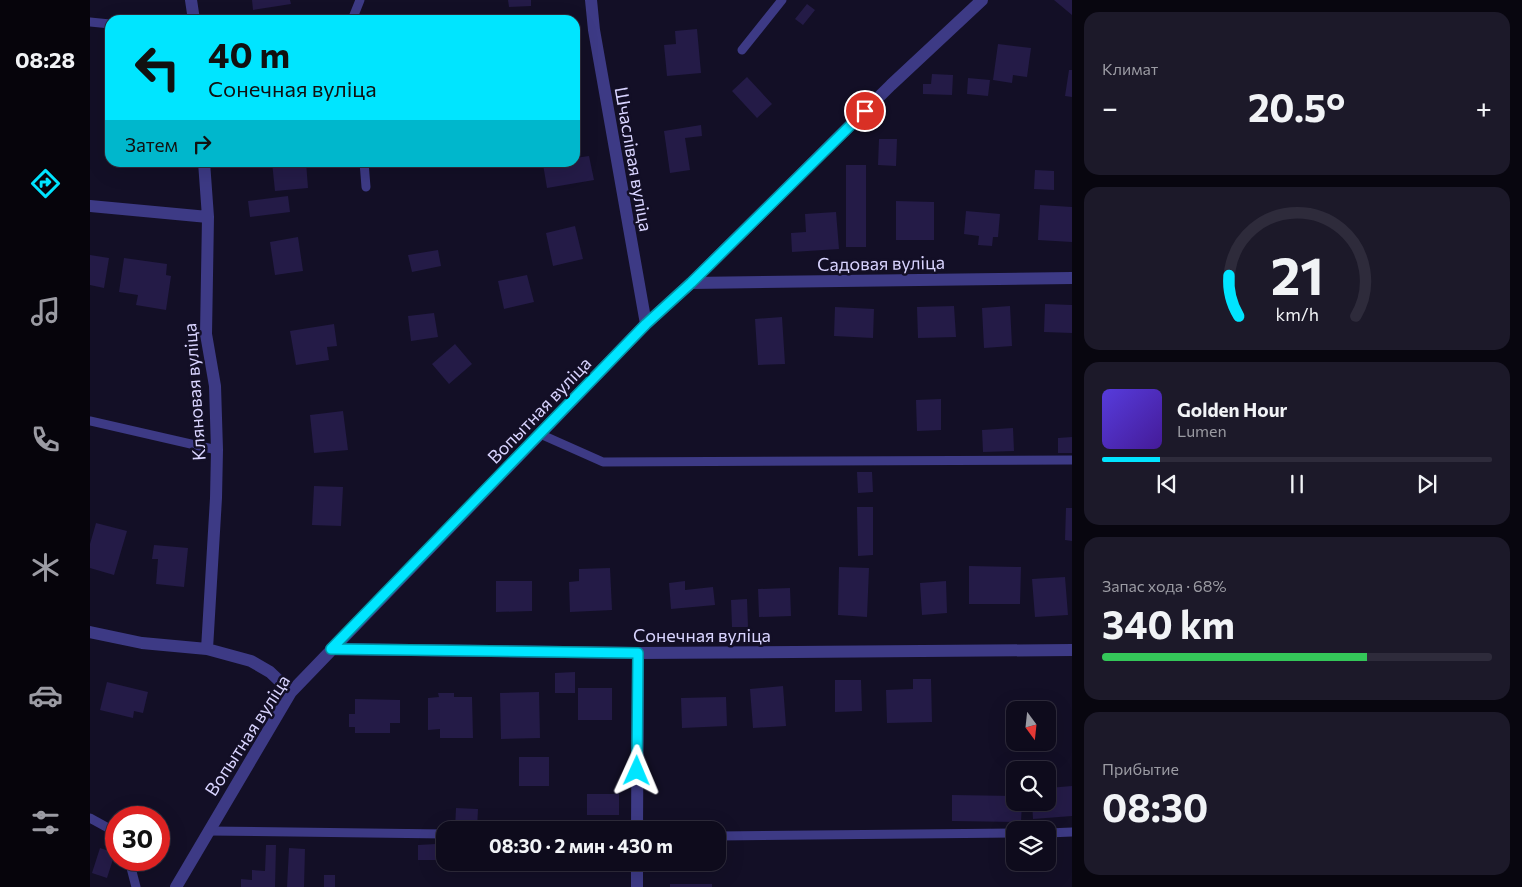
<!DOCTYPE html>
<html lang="ru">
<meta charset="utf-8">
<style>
body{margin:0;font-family:Commissioner,sans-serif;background:#1c1929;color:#f1f3f6;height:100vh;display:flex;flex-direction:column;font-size:19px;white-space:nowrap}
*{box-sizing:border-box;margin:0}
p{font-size:16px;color:#9b9ba3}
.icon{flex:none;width:28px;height:28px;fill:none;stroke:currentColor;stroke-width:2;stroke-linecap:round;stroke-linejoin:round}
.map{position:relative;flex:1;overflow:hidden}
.side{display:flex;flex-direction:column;gap:12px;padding:12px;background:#08060f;width:450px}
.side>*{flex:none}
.top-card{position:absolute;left:15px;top:15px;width:475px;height:152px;border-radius:15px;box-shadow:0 5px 20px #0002,0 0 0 1px #2e2b3b;background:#00e5ff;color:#111;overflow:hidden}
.needle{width:32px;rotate:165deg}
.tools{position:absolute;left:916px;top:701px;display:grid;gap:10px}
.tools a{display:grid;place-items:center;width:50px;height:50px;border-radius:10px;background:#0e0b1c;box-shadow:0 5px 20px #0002,0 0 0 1px #2e2b3b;font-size:25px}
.speed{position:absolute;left:15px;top:806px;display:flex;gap:10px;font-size:25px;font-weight:700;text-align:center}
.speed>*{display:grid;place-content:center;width:65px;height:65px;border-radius:50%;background:#0e0b1c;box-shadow:0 5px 20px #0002,0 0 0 1px #2e2b3b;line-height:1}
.speed .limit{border:8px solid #d22;background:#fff;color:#111}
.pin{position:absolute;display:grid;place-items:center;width:42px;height:42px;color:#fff;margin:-21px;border:2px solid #fff;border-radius:50%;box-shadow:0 1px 5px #0007}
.me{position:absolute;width:55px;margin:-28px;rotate:1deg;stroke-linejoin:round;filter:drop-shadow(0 0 4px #0008)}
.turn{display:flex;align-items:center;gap:18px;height:105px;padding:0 20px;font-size:22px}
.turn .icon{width:65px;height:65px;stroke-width:2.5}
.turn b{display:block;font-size:35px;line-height:42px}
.then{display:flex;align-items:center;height:48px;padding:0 20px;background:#0003;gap:10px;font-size:19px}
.big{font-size:38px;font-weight:700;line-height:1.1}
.side .card{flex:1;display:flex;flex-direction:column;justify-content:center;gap:8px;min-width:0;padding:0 18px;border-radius:15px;background:#1c1929}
.side .dial{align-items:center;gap:0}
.dial svg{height:130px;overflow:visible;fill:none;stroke:#2e2b3b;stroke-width:7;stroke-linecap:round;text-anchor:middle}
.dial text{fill:#f1f3f6;stroke:none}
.song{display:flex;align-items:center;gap:15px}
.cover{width:60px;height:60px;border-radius:8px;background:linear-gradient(135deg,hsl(250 70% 55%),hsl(260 70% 35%))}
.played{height:5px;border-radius:2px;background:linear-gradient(90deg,#00e5ff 15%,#2e2b3b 15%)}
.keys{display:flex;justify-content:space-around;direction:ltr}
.heat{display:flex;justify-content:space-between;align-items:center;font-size:28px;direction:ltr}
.charge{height:8px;border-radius:4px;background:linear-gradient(90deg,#34c759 68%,#2e2b3b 0)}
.trip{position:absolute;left:346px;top:821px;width:290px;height:50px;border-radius:15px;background:#0e0b1c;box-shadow:0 5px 20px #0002,0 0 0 1px #2e2b3b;font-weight:700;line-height:50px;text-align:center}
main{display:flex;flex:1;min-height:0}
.tab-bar{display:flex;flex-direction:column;width:90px;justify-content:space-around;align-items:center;background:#06040b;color:#9b9ba3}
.tab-bar .icon{width:35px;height:35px}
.tab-bar .selected{color:#00e5ff}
.tab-bar b{font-size:22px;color:#f1f3f6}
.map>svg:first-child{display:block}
.building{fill:#241b47}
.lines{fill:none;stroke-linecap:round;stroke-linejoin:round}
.lane{stroke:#3d3a85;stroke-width:9}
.street{stroke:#3d3a85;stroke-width:12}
.route-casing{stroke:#0095a6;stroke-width:12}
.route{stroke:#00e5ff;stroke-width:9}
.labels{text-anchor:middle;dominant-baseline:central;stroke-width:5;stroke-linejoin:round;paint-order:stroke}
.street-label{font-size:18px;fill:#d9d4ff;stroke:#130f26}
</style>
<main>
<nav class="tab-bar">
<b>08:28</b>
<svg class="icon selected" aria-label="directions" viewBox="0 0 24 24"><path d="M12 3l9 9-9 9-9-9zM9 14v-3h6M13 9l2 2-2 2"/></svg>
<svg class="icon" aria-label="music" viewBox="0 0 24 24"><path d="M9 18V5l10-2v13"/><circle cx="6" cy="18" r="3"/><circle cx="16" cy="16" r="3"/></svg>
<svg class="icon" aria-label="phone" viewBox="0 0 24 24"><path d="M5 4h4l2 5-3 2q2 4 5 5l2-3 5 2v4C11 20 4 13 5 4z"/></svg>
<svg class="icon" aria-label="climate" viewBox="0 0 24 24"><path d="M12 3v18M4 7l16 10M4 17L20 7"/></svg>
<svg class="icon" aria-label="car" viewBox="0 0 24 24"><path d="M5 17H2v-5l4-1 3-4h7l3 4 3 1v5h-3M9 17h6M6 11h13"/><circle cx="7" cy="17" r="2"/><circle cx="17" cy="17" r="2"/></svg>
<svg class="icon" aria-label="filters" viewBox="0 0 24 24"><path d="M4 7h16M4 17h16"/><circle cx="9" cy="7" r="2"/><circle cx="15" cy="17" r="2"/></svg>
</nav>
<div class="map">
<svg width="982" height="887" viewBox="0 0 982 887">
<rect width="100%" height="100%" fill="#130f26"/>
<path class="building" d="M162,0H200L201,4L163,10Z
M418,0H441V6L419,7Z
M964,0H982V15Z
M717,4L725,10L713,25L705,19Z
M607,29L611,73L577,76L574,45L586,44L585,31Z
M908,44L941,48L937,77L923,75L922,83L903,80Z
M979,70H982V97L975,96Z
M842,74L863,75L862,95L833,94V84H841Z
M657,77L682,104L667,118L642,91Z
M878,78L900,80L898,96L877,94Z
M611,125L612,136L595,138L600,170L580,173L574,131Z
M789,139H807L806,166L788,165Z
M499,156L504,180L457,188L453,164L485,162V158Z
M182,162H216L218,188L185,191Z
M756,165H776V247H756Z
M945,170L964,171V190L944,189Z
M198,196L200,212L160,217L158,201Z
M806,201L844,202V240H806Z
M950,205L982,207V242L948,240Z
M876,211L910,214L908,237H903L902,246L888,245L889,236L874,234Z
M746,212L749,249L702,252L701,233L716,232L715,214Z
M485,226L493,259L463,266L456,233Z
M208,237L213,271L185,275L180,242Z
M348,250L351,266L322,272L318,255Z
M0,255L19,258L14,288L0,285Z
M34,258L77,264L76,275L81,276L76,310L46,305L48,295L29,292Z
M437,275L444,302L414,309L408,281Z
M955,304L982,305V333L954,332Z
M864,306L866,337L828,338L827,307Z
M920,306L922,346L894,348L892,308Z
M745,307L784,309L783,338L744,336Z
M344,313L348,337L321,341L318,316Z
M692,317L695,364L668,365L665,319Z
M244,324L247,346L237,347L239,360L206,365L200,331Z
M365,344L382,364L359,384L342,364Z
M851,399V430L827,431L826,400Z
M253,411L258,450L224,453L220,415Z
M923,428L924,451L893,452L892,430Z
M982,437V453H968V438Z
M767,472H782L783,492L768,493Z
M224,486L253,487L251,526L222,525Z
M767,507H783V555L768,556Z
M976,508H982V541L975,540Z
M6,523L37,531L24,575L0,568V544Z
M64,545L98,548L94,587L66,584L68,559H62Z
M879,566L931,567L930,604H879Z
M749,567L779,568L777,617L748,615Z
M520,568L522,610L480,612L479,582L489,581V569Z
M975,577L978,615L945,617L942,579Z
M406,581H442V611L406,612Z
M595,581V590L623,587L625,605L581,609L579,583Z
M856,581L857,613L832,615L830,583Z
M700,588L701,616L669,617L668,589Z
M657,599L658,627H642L641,600Z
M485,672V693H465V673Z
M823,679H841L842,722L797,723L796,690L823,689Z
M745,680H771L772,711L745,712Z
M17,682L58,692L53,713L44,711L43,718L10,710Z
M693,686L696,726L663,728L660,689Z
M488,688H522V720H488Z
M449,692L450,738L411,739L410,693Z
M348,693H364V697H382L383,738H350V729L338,730V698L349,697Z
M636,697L637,726L592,728L591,698Z
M265,699L310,700V723H300V733H265V727H259V714H265Z
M429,757H459V786H429Z
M982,786V816L943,819L942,802H958V788Z
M497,794H529V815H497Z
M862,795L925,796V802H932L931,822L862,821Z
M366,808L388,809L387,830L365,829Z
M346,844V860H328V845Z
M176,845H186L185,887H151V879L162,880V870L175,871Z
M10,848L25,853L17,878L2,873Z
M199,848L215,849L214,887H197Z
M390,862H403V869H390Z
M488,862H516V870H488Z
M234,875H245V887H234Z
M580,884H622V887H580Z"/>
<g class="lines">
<path class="lane" d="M262,20L270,0
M0,22L20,24
M652,50L692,0
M274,162L276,187
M0,421L127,450
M450,434L513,462L982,460
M0,818L20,829L26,837
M118,831L355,834
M958,833L982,832
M628,836L925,833
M39,860L46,887"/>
<path class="street" d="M101,0L104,20
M501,0L504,30L556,324
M114,162L118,217L116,334L125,386L127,450L126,498L117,649
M0,206L118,217
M601,283L982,278
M0,632L52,643L117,649L161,661L180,672L201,692
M241,649L548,653L982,650
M547,830L548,653
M547,862V887
M86,887L201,692L556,324L601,283L801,85L892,0"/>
</g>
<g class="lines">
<defs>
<path id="route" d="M547,771L548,653L241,649L556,324L601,283L775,111"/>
</defs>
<use href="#route" class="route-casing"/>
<use href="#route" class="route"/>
</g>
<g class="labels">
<g class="street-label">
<text transform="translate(544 159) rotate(80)">Шчаслівая вуліца</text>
<text transform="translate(791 263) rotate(-1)">Садовая вуліца</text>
<text transform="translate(104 392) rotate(-94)">Кляновая вуліца</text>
<text transform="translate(449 410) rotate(-46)">Вопытная вуліца</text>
<text x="612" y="635">Сонечная вуліца</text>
<text transform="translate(157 735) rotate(-57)">Вопытная вуліца</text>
</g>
</g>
</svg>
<div class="tools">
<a><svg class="needle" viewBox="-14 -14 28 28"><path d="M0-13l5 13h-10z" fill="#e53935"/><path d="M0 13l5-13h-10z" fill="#9b9ba3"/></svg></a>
<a><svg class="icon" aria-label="search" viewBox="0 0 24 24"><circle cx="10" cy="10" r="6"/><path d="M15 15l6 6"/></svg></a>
<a><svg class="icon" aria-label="layers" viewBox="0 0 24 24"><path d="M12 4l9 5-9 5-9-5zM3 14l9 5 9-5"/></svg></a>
</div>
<div class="speed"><div class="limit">30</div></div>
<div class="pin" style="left:775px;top:111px;background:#d93025"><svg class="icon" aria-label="arrive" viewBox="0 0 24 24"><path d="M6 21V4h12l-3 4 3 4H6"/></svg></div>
<svg class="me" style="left:547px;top:771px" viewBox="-20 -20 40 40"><path d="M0-17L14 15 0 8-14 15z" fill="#00e5ff" stroke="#fff" stroke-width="4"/></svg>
<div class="trip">08:30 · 2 мин · 430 m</div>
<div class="top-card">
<div class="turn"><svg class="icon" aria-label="left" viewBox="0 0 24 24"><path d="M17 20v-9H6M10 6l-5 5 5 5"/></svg><div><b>40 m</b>Сонечная вуліца</div></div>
<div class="then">Затем<svg class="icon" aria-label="right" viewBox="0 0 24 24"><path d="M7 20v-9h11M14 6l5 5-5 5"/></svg></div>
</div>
</div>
<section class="side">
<div class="card"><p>Климат</p>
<div class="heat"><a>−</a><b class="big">20.5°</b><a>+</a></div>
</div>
<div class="card dial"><svg viewBox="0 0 100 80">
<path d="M14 69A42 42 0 1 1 86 69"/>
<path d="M14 69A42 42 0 0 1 8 44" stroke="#00e5ff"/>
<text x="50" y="56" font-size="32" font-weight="700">21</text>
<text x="50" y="72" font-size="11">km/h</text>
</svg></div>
<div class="card">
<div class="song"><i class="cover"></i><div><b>Golden Hour</b><p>Lumen</p></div></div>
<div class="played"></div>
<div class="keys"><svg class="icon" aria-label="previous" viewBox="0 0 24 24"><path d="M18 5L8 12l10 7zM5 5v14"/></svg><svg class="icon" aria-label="pause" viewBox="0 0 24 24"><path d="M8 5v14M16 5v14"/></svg><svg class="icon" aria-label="next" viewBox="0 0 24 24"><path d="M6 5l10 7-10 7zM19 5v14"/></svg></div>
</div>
<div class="card"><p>Запас хода · 68%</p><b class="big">340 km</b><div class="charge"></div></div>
<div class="card"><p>Прибытие</p><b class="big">08:30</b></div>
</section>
</main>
